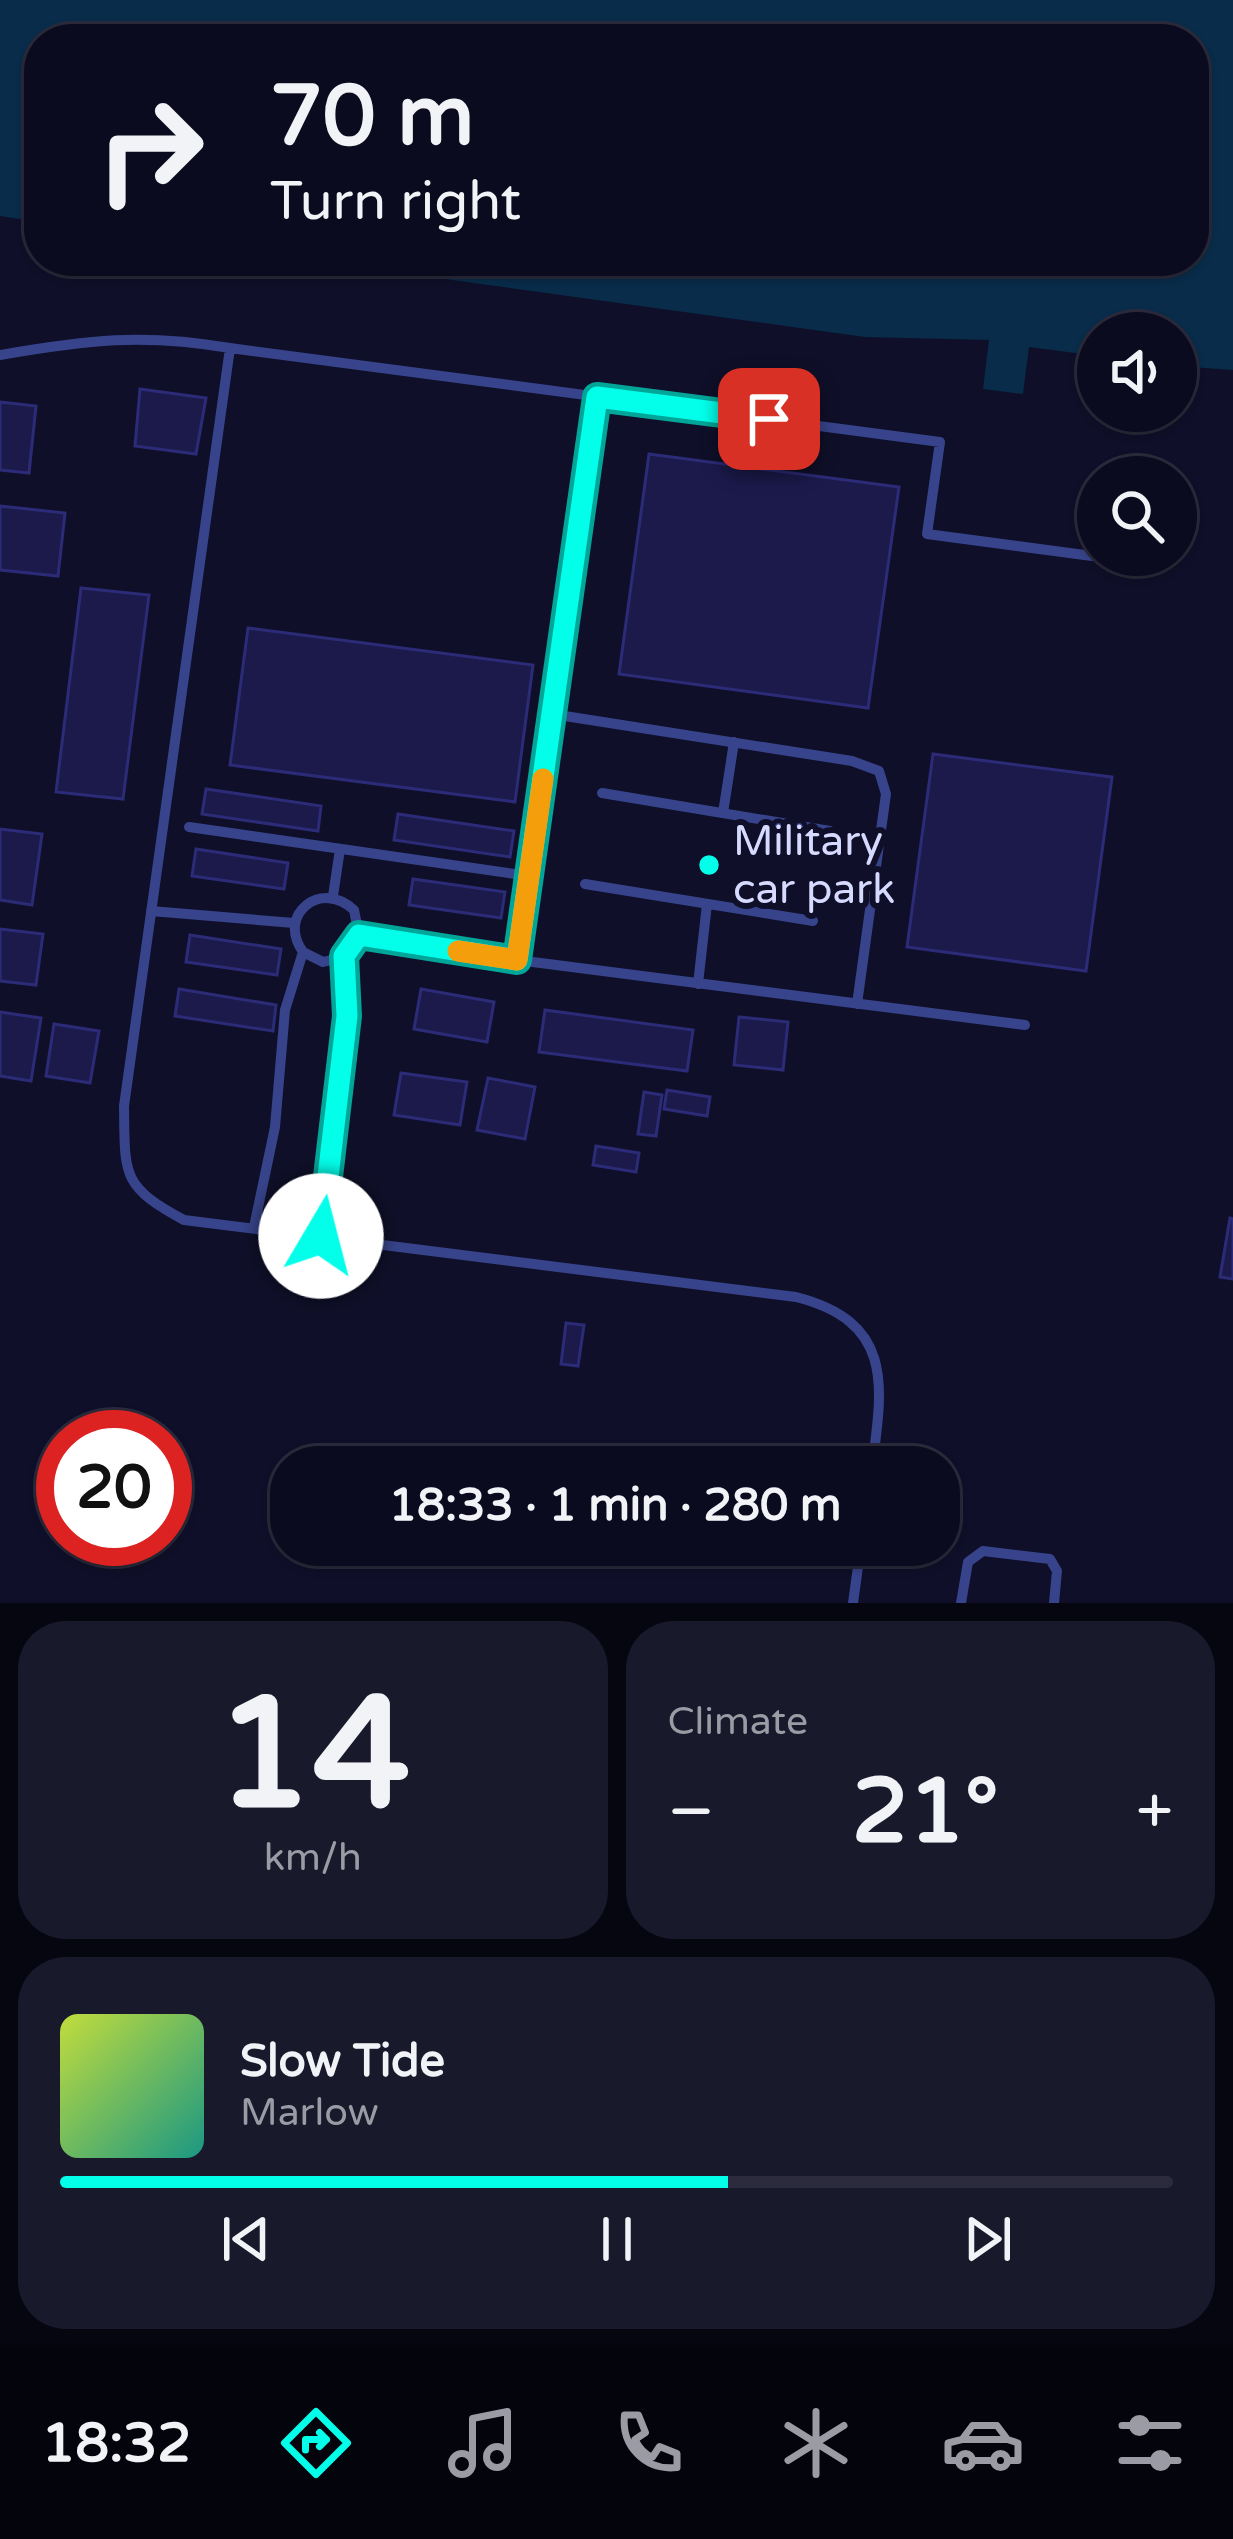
<!DOCTYPE html>
<meta charset="utf-8">
<style>
body{margin:0;font-family:"Varela Round",sans-serif;background:#19192c;color:#f1f3f6;height:100vh;display:flex;flex-direction:column;font-size:45px;white-space:nowrap}
*{box-sizing:border-box;margin:0}
p{font-size:39px;color:#9a9ba4}
.icon{flex:none;width:66px;height:66px;fill:none;stroke:currentColor;stroke-width:2;stroke-linecap:round;stroke-linejoin:round}
.map{position:relative;height:1603px;overflow:hidden}
.sheet{display:flex;flex-direction:column;gap:18px;padding:18px;background:#060611;flex:1}
.sheet>*{flex:none}
.banner{position:absolute;left:24px;top:24px;width:1185px;height:252px;border-radius:48px;box-shadow:0 3px 9px #0004,0 0 0 3px #2b2b3d;background:#0b0b1f;color:#f1f3f6;overflow:hidden}
.buttons{position:absolute;left:1077px;top:312px;display:grid;gap:24px}
.buttons a{display:grid;place-items:center;width:120px;height:120px;border-radius:50%;background:#0b0b1f;box-shadow:0 3px 9px #0004,0 0 0 3px #2b2b3d;font-size:60px}
.speed{position:absolute;left:36px;top:1410px;display:flex;gap:24px;font-size:60px;font-weight:700;text-align:center}
.speed>*{display:grid;place-content:center;width:156px;height:156px;border-radius:50%;background:#0b0b1f;box-shadow:0 3px 9px #0004,0 0 0 3px #2b2b3d;line-height:1}
.speed .limit{border:18px solid #d22;background:#fff;color:#111}
.pin{position:absolute;display:grid;place-items:center;width:102px;height:102px;color:#fff;margin:-51px;border-radius:24px;box-shadow:0 6px 18px #0006}
.me{position:absolute;width:132px;margin:-66px;rotate:8deg;stroke-linejoin:round;filter:drop-shadow(0 0 9px #0008)}
.turn{display:flex;align-items:center;gap:42px;height:252px;padding:0 48px;font-size:54px}
.turn .icon{width:156px;height:156px;stroke-width:2.5}
.turn b{display:block;font-size:84px;line-height:102px}
.big{font-size:90px;font-weight:700;line-height:1.1}
.sheet .card{flex:1;display:flex;flex-direction:column;justify-content:center;gap:18px;min-width:0;padding:0 42px;border-radius:48px;background:#19192c}
.sheet .dial{align-items:center;gap:0}
.dial b{font-size:156px;line-height:1}
.song{display:flex;align-items:center;gap:36px}
.cover{width:144px;height:144px;border-radius:18px;background:linear-gradient(135deg,hsl(70 70% 55%),hsl(170 70% 35%))}
.played{height:12px;border-radius:6px;background:linear-gradient(90deg,#03ffea 60%,#2b2b3d 60%)}
.keys{display:flex;justify-content:space-around;direction:ltr}
.heat{display:flex;justify-content:space-between;align-items:center;font-size:66px;direction:ltr}
.sheet .tiles{flex:1;display:grid;gap:18px;grid-template-columns:1fr 1fr}
.card:last-child{grid-column:span 2}
.trip{position:absolute;left:270px;top:1446px;width:690px;height:120px;border-radius:48px;background:#0b0b1f;box-shadow:0 3px 9px #0004,0 0 0 3px #2b2b3d;font-weight:700;line-height:120px;text-align:center}
.tab-bar{display:flex;height:192px;justify-content:space-around;align-items:center;background:#04040c;color:#9a9ba4}
.tab-bar .icon{width:84px;height:84px}
.tab-bar .selected{color:#03ffea}
.tab-bar b{font-size:54px;color:#f1f3f6}
.map>svg:first-child{display:block}
.water{fill:#082c49}
.building{fill:#1b1a4b;stroke:#2c2b78;stroke-width:3}
.lines{fill:none;stroke-linecap:round;stroke-linejoin:round}
.service{stroke:#37448b;stroke-width:10}
.route-casing{stroke:#02a698;stroke-width:30}
.route{stroke:#03ffea;stroke-width:21}
.slow{stroke:#f59e0b;stroke-width:21}
.poi-dot{fill:#03ffea;stroke:#0f0f29;stroke-width:4.5}
.labels{text-anchor:middle;dominant-baseline:central;stroke-width:12;stroke-linejoin:round;paint-order:stroke}
.poi-label{font-size:42px;fill:#d7daff;stroke:#0f0f29;text-anchor:start}
</style>
<div class="map">
<svg width="1233" height="1603" viewBox="0 0 1233 1603">
<rect width="100%" height="100%" fill="#0f0f29"/>
<path class="water" d="M0,0H1233V370L1176,366V333H1098V356L1029,347L1023,394L983,389L989,340L865,337L314,261H1194V39H39V222L0,216Z"/>
<path class="building" d="M140,389L206,398L196,454L135,446Z
M0,402L36,406L29,473L0,470Z
M649,454L899,487L868,708L619,674Z
M0,506L65,513L58,576L0,570Z
M81,588L149,595L123,799L56,792Z
M248,628L533,665L515,802L230,765Z
M933,754L1112,777L1086,971L907,947Z
M206,789L321,806L318,831L202,814Z
M398,814L514,831L510,857L394,840Z
M0,829L42,834L32,905L0,900Z
M196,849L288,863L284,889L192,876Z
M413,879L505,892L501,918L409,905Z
M0,929L43,934L36,985L0,981Z
M190,935L281,949L277,975L186,962Z
M179,989L276,1005L273,1031L175,1016Z
M421,989L494,1002L487,1042L414,1029Z
M545,1010L693,1030L687,1071L539,1052Z
M0,1012L41,1018L31,1081L0,1076Z
M739,1017L788,1022L783,1070L734,1065Z
M54,1024L99,1031L90,1083L46,1076Z
M401,1073L467,1082L460,1125L394,1115Z
M488,1078L535,1087L525,1139L477,1130Z
M667,1090L710,1097L707,1116L664,1109Z
M644,1092L662,1095L656,1136L638,1134Z
M596,1146L639,1153L636,1172L593,1165Z
M1230,1218L1233,1219V1279L1220,1277Z
M566,1323L584,1325L578,1366L561,1364Z"/>
<g class="lines">
<path class="service" d="M0,355C87,340 142,333 230,348
M552,714L852,761L879,771L886,794L857,1004
M602,793L830,831
M723,813L734,742
M189,827L529,876
M585,884L813,921
M333,896L340,849
M151,911L294,923
M359,935L517,960L1025,1025
M517,960L597,397
M698,984L707,904
M254,1227L275,1127L285,1010L303,952C276,914 322,879 354,910L359,935L344,957L323,962L303,952
M321,1236L347,1016L344,957
M872,1467C883,1385 894,1322 796,1297L184,1220C121,1186 125,1175 124,1106L230,348L940,442L927,534L1137,562
M853,1603L861,1545
M961,1603L968,1562L983,1551L1050,1559L1057,1571L1054,1603"/>
</g>
<g class="lines">
<defs>
<path id="route" d="M321,1236L347,1016L344,956L359,935L517,960L597,397L769,419"/>
</defs>
<use href="#route" class="route-casing"/>
<use href="#route" class="route"/>
<path class="slow" d="M458,951L517,960L543,779"/>
</g>
<circle class="poi-dot" cx="709" cy="865" r="12"/>
<g class="labels">
<g class="poi-label">
<text x="733" y="841">Military<tspan x="733" dy="48">car park</tspan></text>
</g>
</g>
</svg>
<div class="buttons">
<a><svg class="icon" aria-label="sound" viewBox="0 0 24 24"><path d="M4 9h4l5-4v14l-5-4H4zM17 9q2 3 0 6"/></svg></a>
<a><svg class="icon" aria-label="search" viewBox="0 0 24 24"><circle cx="10" cy="10" r="6"/><path d="M15 15l6 6"/></svg></a>
</div>
<div class="speed"><div class="limit">20</div></div>
<div class="pin" style="left:769px;top:419px;background:#d93025"><svg class="icon" aria-label="arrive" viewBox="0 0 24 24"><path d="M6 21V4h12l-3 4 3 4H6"/></svg></div>
<svg class="me" style="left:321px;top:1236px" viewBox="-20 -20 40 40"><circle r="19" fill="#fff"/><path d="M0-13L10 11 0 6-10 11z" fill="#03ffea"/></svg>
<div class="trip">18:33 · 1 min · 280 m</div>
<div class="banner">
<div class="turn"><svg class="icon" aria-label="right" viewBox="0 0 24 24"><path d="M7 20v-9h11M14 6l5 5-5 5"/></svg><div><b>70 m</b>Turn right</div></div>
</div>
</div>
<section class="sheet">
<div class="tiles">
<div class="card dial"><b>14</b><p>km/h</p></div>
<div class="card"><p>Climate</p>
<div class="heat"><a>−</a><b class="big">21°</b><a>+</a></div>
</div>
<div class="card">
<div class="song"><i class="cover"></i><div><b>Slow Tide</b><p>Marlow</p></div></div>
<div class="played"></div>
<div class="keys"><svg class="icon" aria-label="previous" viewBox="0 0 24 24"><path d="M18 5L8 12l10 7zM5 5v14"/></svg><svg class="icon" aria-label="pause" viewBox="0 0 24 24"><path d="M8 5v14M16 5v14"/></svg><svg class="icon" aria-label="next" viewBox="0 0 24 24"><path d="M6 5l10 7-10 7zM19 5v14"/></svg></div>
</div>
</div>
</section>
<nav class="tab-bar">
<b>18:32</b>
<svg class="icon selected" aria-label="directions" viewBox="0 0 24 24"><path d="M12 3l9 9-9 9-9-9zM9 14v-3h6M13 9l2 2-2 2"/></svg>
<svg class="icon" aria-label="music" viewBox="0 0 24 24"><path d="M9 18V5l10-2v13"/><circle cx="6" cy="18" r="3"/><circle cx="16" cy="16" r="3"/></svg>
<svg class="icon" aria-label="phone" viewBox="0 0 24 24"><path d="M5 4h4l2 5-3 2q2 4 5 5l2-3 5 2v4C11 20 4 13 5 4z"/></svg>
<svg class="icon" aria-label="climate" viewBox="0 0 24 24"><path d="M12 3v18M4 7l16 10M4 17L20 7"/></svg>
<svg class="icon" aria-label="car" viewBox="0 0 24 24"><path d="M5 17H2v-5l4-1 3-4h7l3 4 3 1v5h-3M9 17h6M6 11h13"/><circle cx="7" cy="17" r="2"/><circle cx="17" cy="17" r="2"/></svg>
<svg class="icon" aria-label="filters" viewBox="0 0 24 24"><path d="M4 7h16M4 17h16"/><circle cx="9" cy="7" r="2"/><circle cx="15" cy="17" r="2"/></svg>
</nav>
